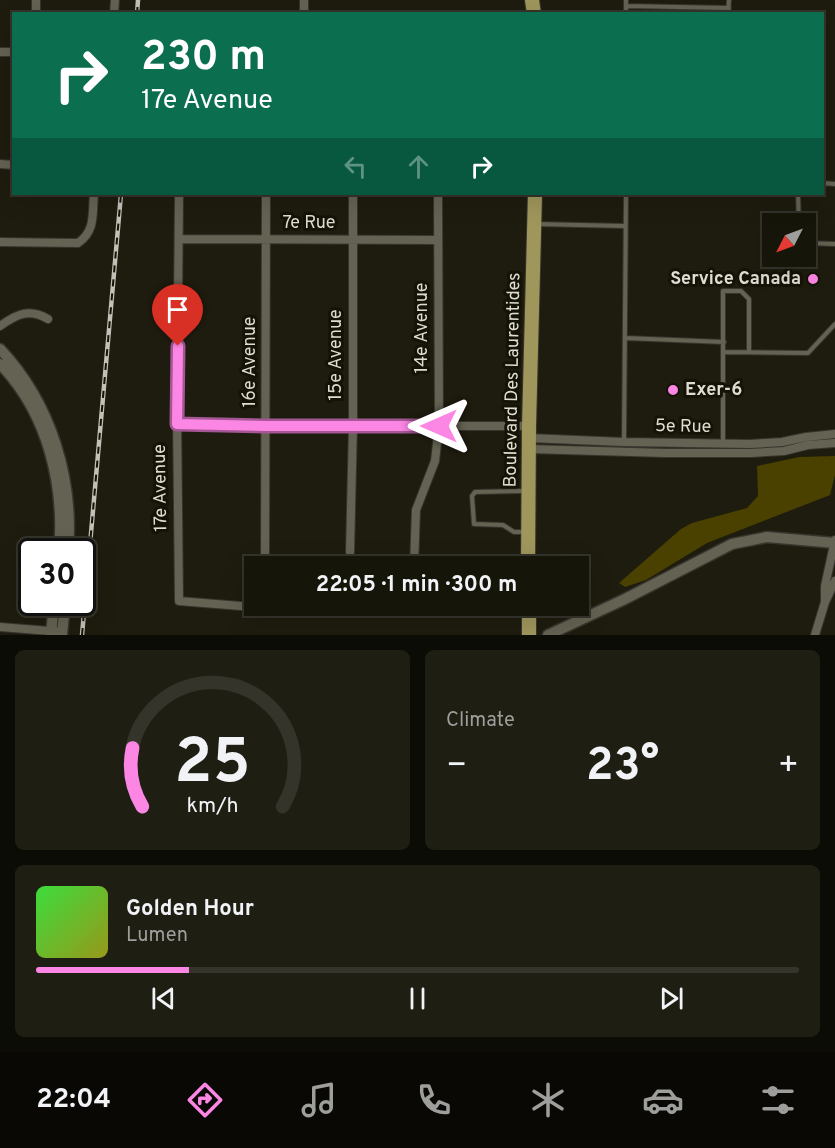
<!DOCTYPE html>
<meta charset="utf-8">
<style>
body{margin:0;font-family:Overpass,sans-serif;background:#1f1e13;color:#f1f3f6;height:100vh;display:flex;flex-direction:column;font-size:22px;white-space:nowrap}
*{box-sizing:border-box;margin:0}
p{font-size:20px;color:#9e9f9c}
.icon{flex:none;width:33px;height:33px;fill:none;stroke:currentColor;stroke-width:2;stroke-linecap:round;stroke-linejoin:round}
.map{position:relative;height:635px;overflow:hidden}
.panel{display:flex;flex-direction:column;gap:15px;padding:15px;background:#0c0c06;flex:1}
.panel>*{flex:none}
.banner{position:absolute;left:12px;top:12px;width:812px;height:183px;border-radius:0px;box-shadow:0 6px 24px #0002,0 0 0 2px #35342b;background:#0b6e4f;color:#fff;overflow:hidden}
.needle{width:39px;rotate:228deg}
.buttons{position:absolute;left:762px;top:213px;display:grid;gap:12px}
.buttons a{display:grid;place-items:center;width:54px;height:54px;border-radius:0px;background:#16150a;box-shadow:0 6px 24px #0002,0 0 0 2px #35342b;font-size:30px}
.speed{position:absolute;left:18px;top:538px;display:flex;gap:12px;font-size:30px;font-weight:700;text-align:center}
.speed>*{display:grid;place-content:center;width:78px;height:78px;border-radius:50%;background:#16150a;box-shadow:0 6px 24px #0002,0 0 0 2px #35342b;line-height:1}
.speed .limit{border:3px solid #111;border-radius:9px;background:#fff;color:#111}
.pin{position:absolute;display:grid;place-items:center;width:51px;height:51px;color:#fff;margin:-62px -26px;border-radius:50% 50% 50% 0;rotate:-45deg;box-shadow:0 0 6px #0007}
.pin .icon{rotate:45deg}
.me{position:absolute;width:66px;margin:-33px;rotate:270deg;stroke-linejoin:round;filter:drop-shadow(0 0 4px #0008)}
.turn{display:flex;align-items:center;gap:21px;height:126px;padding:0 30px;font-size:27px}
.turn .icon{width:78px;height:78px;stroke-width:2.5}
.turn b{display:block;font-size:42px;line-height:51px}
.lanes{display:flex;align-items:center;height:57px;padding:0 30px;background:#0003;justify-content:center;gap:30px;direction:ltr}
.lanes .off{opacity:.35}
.big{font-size:45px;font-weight:700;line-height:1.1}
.panel .card{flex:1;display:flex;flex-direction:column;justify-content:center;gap:9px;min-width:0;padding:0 21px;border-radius:9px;background:#1f1e13}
.panel .dial{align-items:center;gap:0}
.dial svg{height:156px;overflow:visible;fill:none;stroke:#35342b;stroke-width:7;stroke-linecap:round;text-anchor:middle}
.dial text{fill:#f1f3f6;stroke:none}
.song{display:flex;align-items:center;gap:18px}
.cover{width:72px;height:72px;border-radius:9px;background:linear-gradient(135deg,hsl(120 70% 55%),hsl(60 70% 35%))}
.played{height:6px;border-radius:3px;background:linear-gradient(90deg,#fc86e4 20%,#35342b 20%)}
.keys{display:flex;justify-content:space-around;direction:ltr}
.heat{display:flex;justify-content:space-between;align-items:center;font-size:33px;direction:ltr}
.panel .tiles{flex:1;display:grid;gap:15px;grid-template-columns:1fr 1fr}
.card:last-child{grid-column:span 2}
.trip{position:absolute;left:244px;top:556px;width:345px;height:60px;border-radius:0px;background:#16150a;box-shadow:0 6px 24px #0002,0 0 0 2px #35342b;font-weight:700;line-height:60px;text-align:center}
.dock{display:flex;height:96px;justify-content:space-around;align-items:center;background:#090804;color:#9e9f9c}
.dock .icon{width:42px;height:42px}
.dock .active{color:#fc86e4}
.dock b{font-size:27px;color:#f1f3f6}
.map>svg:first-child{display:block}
.green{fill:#4a4100}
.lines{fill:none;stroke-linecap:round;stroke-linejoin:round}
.service-casing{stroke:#37352e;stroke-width:6}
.minor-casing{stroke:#37352e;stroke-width:10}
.tertiary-casing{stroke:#37352e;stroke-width:13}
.primary-casing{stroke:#37352e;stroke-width:16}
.service{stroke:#646252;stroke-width:4}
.minor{stroke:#646252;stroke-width:8}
.tertiary{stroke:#646252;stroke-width:10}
.primary{stroke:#9f965c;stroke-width:14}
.rail-casing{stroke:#c2c0b7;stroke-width:4.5}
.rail{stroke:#151306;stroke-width:2;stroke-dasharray:7;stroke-linecap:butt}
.route-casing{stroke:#a45794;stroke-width:15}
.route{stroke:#fc86e4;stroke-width:10}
.poi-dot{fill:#fc86e4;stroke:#151306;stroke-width:2}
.labels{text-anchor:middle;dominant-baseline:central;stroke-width:6;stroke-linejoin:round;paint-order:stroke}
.street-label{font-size:18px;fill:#dedcd3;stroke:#151306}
.poi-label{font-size:18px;font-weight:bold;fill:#dedcd3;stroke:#151306;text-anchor:end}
</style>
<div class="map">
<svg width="835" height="635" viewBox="0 0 835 635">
<rect width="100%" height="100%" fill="#1e1c0e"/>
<path class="green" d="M835,456V475L830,495L707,543L646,580L625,587L619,583L681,529L692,523L747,508L758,496L757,466L799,457Z"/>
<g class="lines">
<defs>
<path id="service" d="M626,6L729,8
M626,14V0
M728,14L729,0
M822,183L835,184
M798,194L799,224
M536,224L625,226
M806,243L835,244
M625,338L724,342
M724,352L808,353L835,324
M624,442L626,194
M723,443V291H741L749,299V352
M525,491L475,492L472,496L474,524L503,525L514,532H526
M461,567L525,560"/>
<path id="minor" d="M36,14V0
M114,14L115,0
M304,14V0
M0,52H14
M0,164L14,165
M179,194L177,416L179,601L264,608L413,612V606
M179,239L438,240
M0,242L78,243C96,231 92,213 94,194
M0,326C17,314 29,308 48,319
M177,424L266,426H529
M529,438L624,442L750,444L782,442L806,437L835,434
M529,449L665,453H751L784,451L808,445L835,443
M350,552L353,425V194
M265,567L266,194
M414,567L416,510L435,461L439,426L438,194
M825,602V586L835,540
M445,609L500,606
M0,627L63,632
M815,635L825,602L835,581"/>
<path id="tertiary" d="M0,349C51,403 74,479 68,552
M0,364C48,413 65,486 59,552
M51,635L54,603
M62,635L65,603
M548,635L625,599L732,544L767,537L835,543"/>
<path id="primary" d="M532,0L534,14
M528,567L529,426L535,194
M529,606V635"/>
</defs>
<use href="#service" class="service-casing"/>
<use href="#minor" class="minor-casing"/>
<use href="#tertiary" class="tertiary-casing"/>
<use href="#primary" class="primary-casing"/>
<use href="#service" class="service"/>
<use href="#minor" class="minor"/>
<use href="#tertiary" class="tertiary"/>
<use href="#primary" class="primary"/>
<defs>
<path id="rail" d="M137,14L138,0
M82,635L121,194"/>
</defs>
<use href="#rail" class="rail-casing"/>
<use href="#rail" class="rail"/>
</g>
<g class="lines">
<defs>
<path id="route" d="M178,346L177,424L266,426H439"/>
</defs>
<use href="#route" class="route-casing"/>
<use href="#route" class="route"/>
</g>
<g class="poi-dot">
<circle cx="813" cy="279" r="6"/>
<circle cx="673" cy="390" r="6"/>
</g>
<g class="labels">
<g class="street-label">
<text x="309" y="223">7e Rue</text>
<text transform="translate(422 328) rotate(-90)">14e Avenue</text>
<text transform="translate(336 355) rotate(-90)">15e Avenue</text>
<text transform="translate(250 362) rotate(-90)">16e Avenue</text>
<text transform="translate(513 380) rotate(-89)">Boulevard Des Laurentides</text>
<text transform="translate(683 427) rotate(1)">5e Rue</text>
<text transform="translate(161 488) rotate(-91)">17e Avenue</text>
</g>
<g class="poi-label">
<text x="801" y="279">Service Canada</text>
<text x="685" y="390" text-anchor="start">Exer-6</text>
</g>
</g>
</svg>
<div class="buttons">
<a><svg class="needle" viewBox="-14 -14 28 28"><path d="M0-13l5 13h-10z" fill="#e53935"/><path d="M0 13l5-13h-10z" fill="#9e9f9c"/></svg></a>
</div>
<div class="speed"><div class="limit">30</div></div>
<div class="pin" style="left:178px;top:346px;background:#d93025"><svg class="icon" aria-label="arrive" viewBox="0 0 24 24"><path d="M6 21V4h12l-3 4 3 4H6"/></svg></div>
<svg class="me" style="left:439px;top:426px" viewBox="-20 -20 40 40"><path d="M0-17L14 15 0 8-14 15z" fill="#fc86e4" stroke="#fff" stroke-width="4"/></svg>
<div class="trip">22:05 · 1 min · 300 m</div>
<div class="banner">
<div class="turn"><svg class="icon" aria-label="right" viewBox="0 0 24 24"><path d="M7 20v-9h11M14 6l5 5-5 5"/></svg><div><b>230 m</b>17e Avenue</div></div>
<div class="lanes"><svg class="icon off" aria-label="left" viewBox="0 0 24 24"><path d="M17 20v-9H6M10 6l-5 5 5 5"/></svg><svg class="icon off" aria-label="ahead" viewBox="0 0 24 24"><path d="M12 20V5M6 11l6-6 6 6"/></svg><svg class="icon" aria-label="right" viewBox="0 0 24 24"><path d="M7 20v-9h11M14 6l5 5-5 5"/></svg></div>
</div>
</div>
<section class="panel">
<div class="tiles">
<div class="card dial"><svg viewBox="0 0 100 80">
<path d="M14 69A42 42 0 1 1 86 69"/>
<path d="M14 69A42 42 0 0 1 9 39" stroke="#fc86e4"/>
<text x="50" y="56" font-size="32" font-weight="700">25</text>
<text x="50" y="72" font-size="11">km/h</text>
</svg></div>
<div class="card"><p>Climate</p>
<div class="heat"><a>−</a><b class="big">23°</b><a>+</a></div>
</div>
<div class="card">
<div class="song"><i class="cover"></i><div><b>Golden Hour</b><p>Lumen</p></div></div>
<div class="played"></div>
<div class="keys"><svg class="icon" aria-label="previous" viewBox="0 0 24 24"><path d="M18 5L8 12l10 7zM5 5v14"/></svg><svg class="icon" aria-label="pause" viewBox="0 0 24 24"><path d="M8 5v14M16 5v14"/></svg><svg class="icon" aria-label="next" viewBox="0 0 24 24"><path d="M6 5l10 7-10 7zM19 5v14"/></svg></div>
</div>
</div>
</section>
<nav class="dock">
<b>22:04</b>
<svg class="icon active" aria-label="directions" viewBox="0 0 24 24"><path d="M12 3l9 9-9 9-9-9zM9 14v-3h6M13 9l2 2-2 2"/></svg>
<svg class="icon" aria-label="music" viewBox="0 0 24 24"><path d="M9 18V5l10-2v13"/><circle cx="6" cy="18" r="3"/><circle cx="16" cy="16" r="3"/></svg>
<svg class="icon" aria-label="phone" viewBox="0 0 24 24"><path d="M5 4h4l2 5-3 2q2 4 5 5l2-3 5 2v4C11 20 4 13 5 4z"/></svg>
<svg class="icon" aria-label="climate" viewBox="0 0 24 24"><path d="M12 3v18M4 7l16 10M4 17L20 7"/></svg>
<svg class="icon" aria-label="car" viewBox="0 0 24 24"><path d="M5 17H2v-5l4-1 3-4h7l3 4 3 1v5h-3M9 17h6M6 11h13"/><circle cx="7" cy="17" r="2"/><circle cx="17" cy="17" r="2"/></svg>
<svg class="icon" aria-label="filters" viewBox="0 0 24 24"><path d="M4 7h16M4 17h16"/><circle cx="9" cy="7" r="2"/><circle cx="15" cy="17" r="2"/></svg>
</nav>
